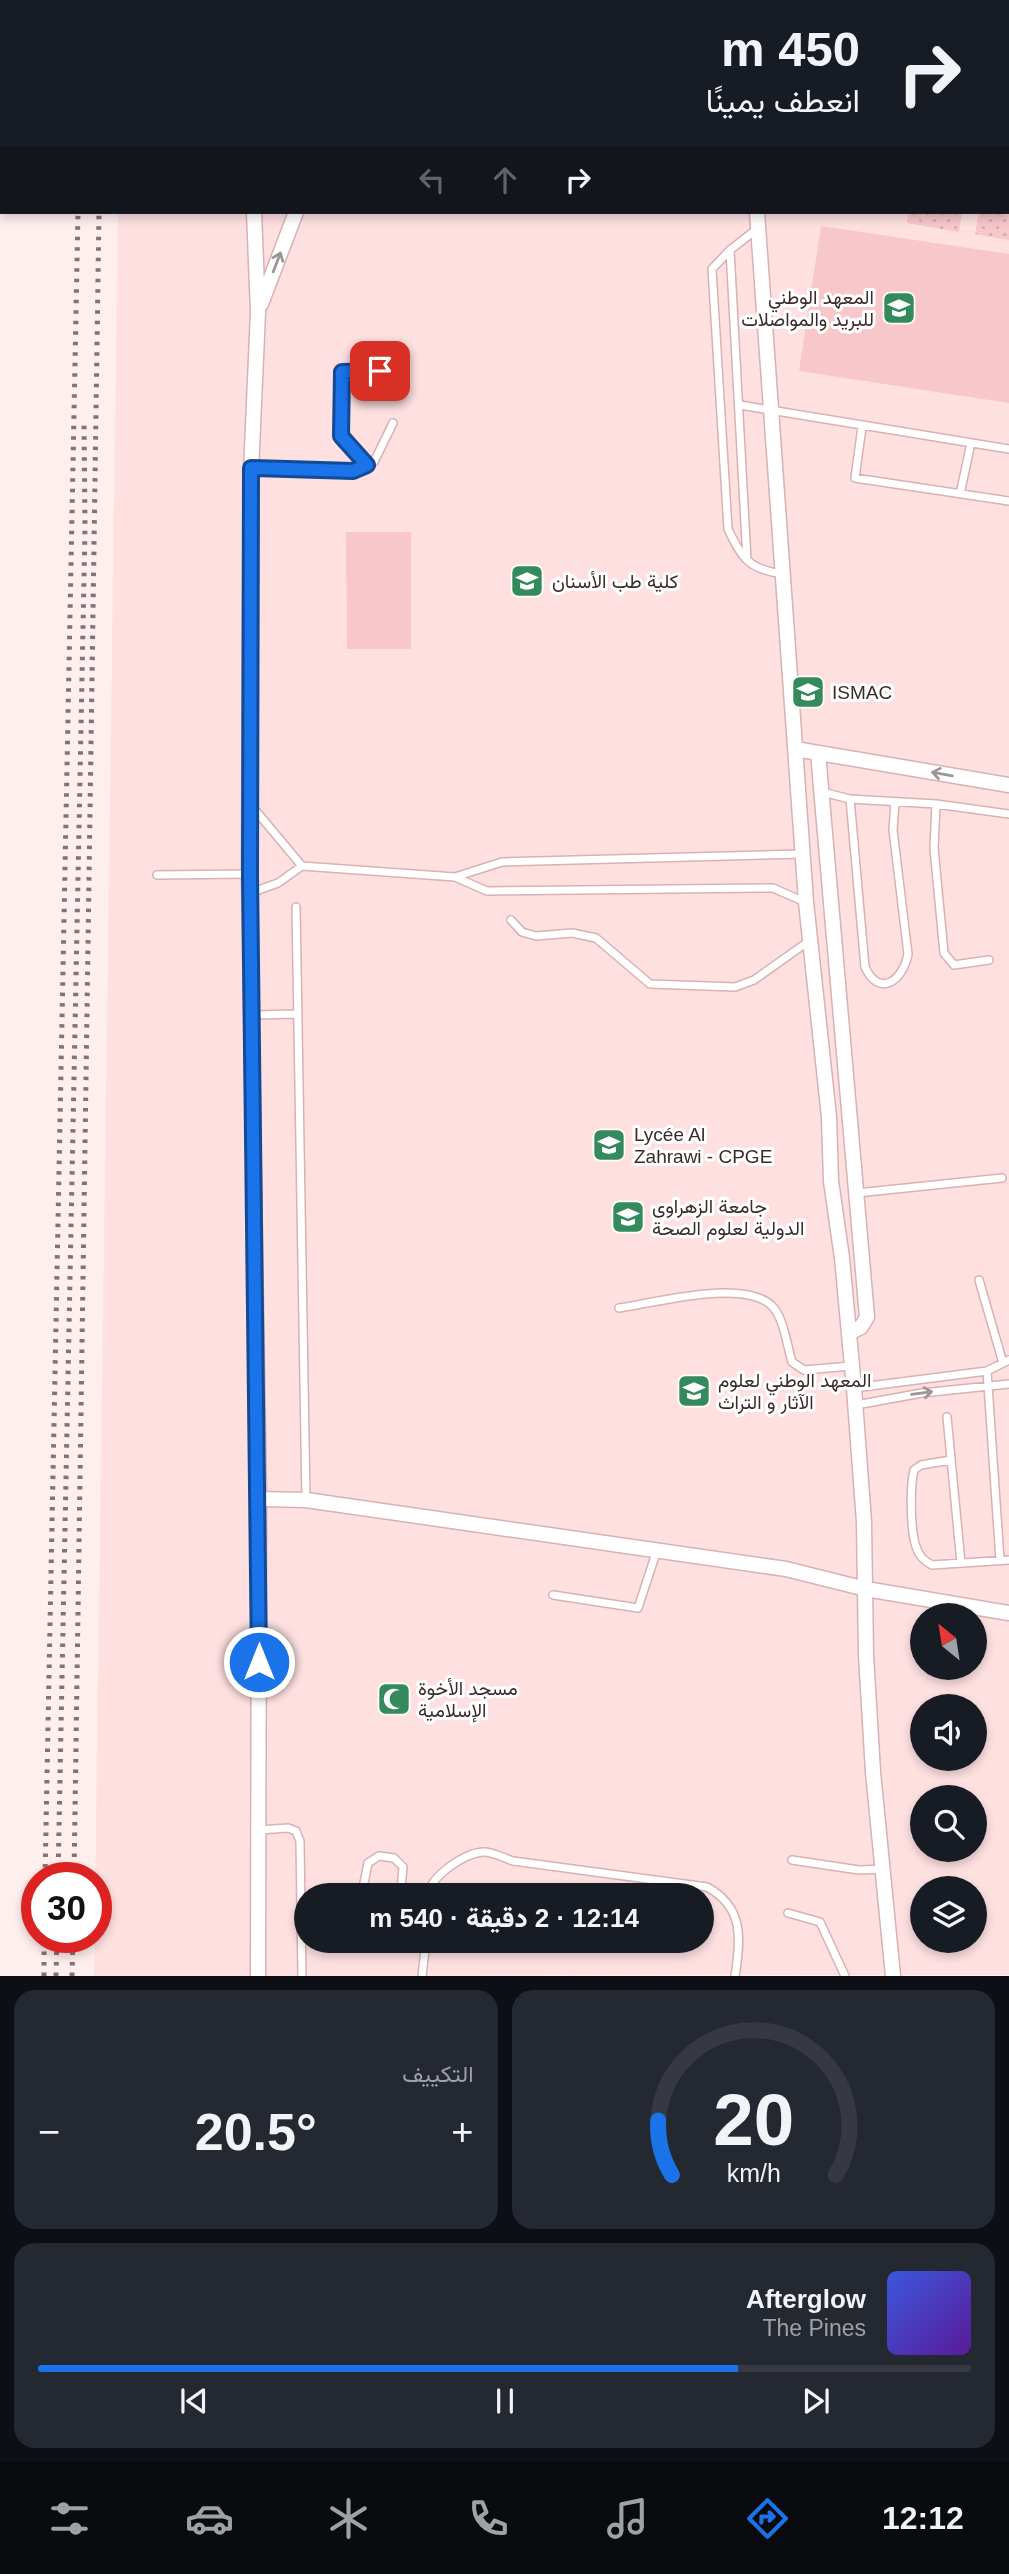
<!DOCTYPE html>
<html lang="ar">
<meta charset="utf-8">
<style>
body{margin:0;font-family:Helvetica,Vazirmatn,sans-serif;background:#242831;color:#f1f3f6;direction:rtl;height:100vh;display:flex;flex-direction:column;font-size:26px;white-space:nowrap}
*{box-sizing:border-box;margin:0}
p{font-size:23px;color:#9ea1a6}
.icon{flex:none;width:38px;height:38px;fill:none;stroke:currentColor;stroke-width:2;stroke-linecap:round;stroke-linejoin:round}
.map{position:relative;height:1976px;overflow:hidden;direction:ltr}
.side{display:flex;flex-direction:column;gap:14px;padding:14px;background:#0d0f14;flex:1}
.side>*{flex:none}
.guide{position:absolute;left:0px;top:0px;width:1010px;height:214px;box-shadow:0 4px 10px #0003;direction:rtl;background:#171b24;color:#f1f3f6;overflow:hidden}
.needle{width:46px;rotate:330deg}
.tools{position:absolute;left:910px;top:1603px;display:grid;gap:14px}
.tools a{display:grid;place-items:center;width:77px;height:77px;border-radius:50%;background:#171b24;box-shadow:0 4px 10px #0003;font-size:35px}
.speed{position:absolute;left:21px;top:1862px;display:flex;gap:14px;font-size:35px;font-weight:700;text-align:center}
.speed>*{display:grid;place-content:center;width:91px;height:91px;border-radius:50%;background:#171b24;box-shadow:0 4px 10px #0003;line-height:1}
.speed .limit{border:10px solid #d22;background:#fff;color:#111}
.pin{position:absolute;display:grid;place-items:center;width:60px;height:60px;color:#fff;margin:-30px;border-radius:14px;box-shadow:0 4px 10px #0006}
.me{position:absolute;width:77px;margin:-38px;rotate:0deg;stroke-linejoin:round;filter:drop-shadow(0 0 5px #0008)}
.turn{display:flex;align-items:center;gap:24px;height:147px;padding:0 35px;font-size:32px}
.turn .icon{width:91px;height:91px;stroke-width:2.5}
.turn b{display:block;font-size:49px;line-height:60px}
.lanes{display:flex;align-items:center;height:66px;padding:0 35px;background:#0003;justify-content:center;gap:35px;direction:ltr}
.lanes .off{opacity:.35}
.big{font-size:52px;font-weight:800;line-height:1.1}
.side .widget{flex:1;display:flex;flex-direction:column;justify-content:center;gap:10px;min-width:0;padding:0 24px;border-radius:21px;background:#242831}
.side .dial{align-items:center;gap:0}
.dial svg{height:182px;overflow:visible;fill:none;stroke:#363941;stroke-width:7;stroke-linecap:round;text-anchor:middle}
.dial text{fill:#f1f3f6;stroke:none}
.song{display:flex;align-items:center;gap:21px}
.cover{width:84px;height:84px;border-radius:10px;background:linear-gradient(135deg,hsl(230 70% 55%),hsl(270 70% 35%))}
.played{height:7px;border-radius:4px;background:linear-gradient(90deg,#1a73e8 75%,#363941 75%)}
.keys{display:flex;justify-content:space-around;direction:ltr}
.heat{display:flex;justify-content:space-between;align-items:center;font-size:38px;direction:ltr}
.side .tiles{flex:1;display:grid;gap:14px;grid-template-columns:1fr 1fr}
.widget:last-child{grid-column:span 2}
.trip{position:absolute;left:294px;top:1883px;width:420px;height:70px;border-radius:35px;background:#171b24;box-shadow:0 4px 10px #0003;font-weight:800;line-height:70px;text-align:center;direction:rtl}
.dock{display:flex;height:112px;justify-content:space-around;align-items:center;background:#090b0e;color:#9ea1a6}
.dock .icon{width:49px;height:49px}
.dock .current{color:#1a73e8}
.dock b{font-size:32px;color:#f1f3f6}
.map>svg:first-child{display:block}
.built{fill:#fee0e1;fill-rule:evenodd}
.grass{fill:url(#grass-dots)}
.garden{fill:#f8c7c9}
.lines{fill:none;stroke-linecap:round;stroke-linejoin:round}
.lane-casing{stroke:#d9b1b2;stroke-width:10}
.street-casing{stroke:#d9b1b2;stroke-width:17}
.lane{stroke:#fff;stroke-width:7}
.street{stroke:#fff;stroke-width:14}
.rail{stroke:#837273;stroke-width:5;stroke-dasharray:3.5 7;stroke-linecap:butt}
.oneway{stroke:#9d9596}
.route-casing{stroke:#114b97;stroke-width:18}
.route{stroke:#1a73e8;stroke-width:12}
.labels{text-anchor:middle;dominant-baseline:central;stroke-width:6;stroke-linejoin:round;paint-order:stroke}
.poi-label{font-size:19px;fill:#3b2b2c;stroke:#fff;text-anchor:start}
</style>
<div class="map">
<svg width="1009" height="1976" viewBox="0 0 1009 1976">
<defs>
<pattern id="grass-dots" width="8" height="8" patternUnits="userSpaceOnUse" patternTransform="scale(1.75)"><rect width="8" height="8" fill="#f8c7c9"/><path d="M2 2h.1M6 6h.1" fill="none" stroke="#d6abad" stroke-width="1.8" stroke-linecap="round"/></pattern>
</defs>
<rect width="100%" height="100%" fill="#fee"/>
<path class="built" d="M120,0H1009V1975L94,1976L118,212H1008V2ZM922,1615H975V1668H922ZM922,1706H975V1759H922ZM922,1797H975V1850H922ZM922,1888H975V1941H922ZM306,1895H702V1941H306Z"/>
<path class="grass" d="M1009,194V240L975,234L979,212H1008Z
M909,212H962L959,232L907,223Z"/>
<path class="garden" d="M821,226L1009,254V403L799,371Z
M346,532H411V649H347Z"/>
<g class="lines">
<defs>
<path id="lane" d="M202,0V2
M757,229L730,250L712,269L728,529C742,559 749,569 782,574
M730,250L747,560
M740,405L1009,449
M862,427L855,478L1009,501
M367,465L341,436L342,372L396,370L397,382
M251,468L353,471L374,462L393,423
M960,494L971,443
M822,792L850,799L936,804L1009,814
M850,799L865,967C879,998 903,981 908,954L893,830L895,802
M936,804L934,848L944,953L954,965L989,960
M251,805L302,866
M157,875L249,874
M455,877L487,891L773,888L805,902
M250,893L278,883L302,866L455,877L502,862L803,854
M296,907L306,1500
M511,920L522,932L536,936L572,933L596,938L650,984L735,987L754,980L809,941
M251,1015L296,1014
M857,1193L1002,1178
M979,1280L1003,1363
M619,1308C655,1303 744,1278 772,1306C784,1318 787,1346 792,1362L804,1370L851,1366
M854,1388L987,1371
M856,1405L922,1393L1009,1384
M947,1417L961,1563
M951,1460L921,1465L914,1470C910,1486 910,1534 917,1549C919,1556 926,1562 932,1565L1009,1560
M1000,1560L987,1371L1009,1360
M553,1595L638,1608L657,1550
M258,1830L288,1828L296,1831L300,1841L302,1976
M792,1860L859,1870L884,1869
M376,1895L369,1894L364,1883L368,1863L379,1856L394,1858L403,1867L401,1889
M391,1895L401,1889L428,1892
M428,1895C431,1876 463,1854 482,1852C493,1851 503,1858 513,1861L707,1887C744,1907 741,1939 735,1976
M788,1913L820,1922L845,1976
M422,1976L426,1941"/>
<path id="street" d="M246,0V2
M296,0L297,2
M745,0V2
M499,2L503,0
M565,2L568,0
M254,212L258,312L251,472L249,874L259,1499L258,1976
M757,212L806,902L829,1117L831,1181L842,1258L854,1388L864,1522L866,1655L873,1772L893,1976
M261,304L296,212
M795,749L1009,785
M818,753L867,1317L861,1327L849,1333
M259,1499L306,1500L786,1569L866,1589L1009,1613"/>
</defs>
<use href="#lane" class="lane-casing"/>
<use href="#street" class="street-casing"/>
<use href="#lane" class="lane"/>
<use href="#street" class="street"/>
<path class="rail" d="M83,2V0
M103,2V0
M45,1878L78,212
M58,1878L85,528L84,422
M74,1878L99,212
M44,1976V1937
M56,1976L57,1937
M72,1976L73,1937"/>
</g>
<defs><path id="oneway-shaft" d="M-6 0H5M1.5-3L5.5 0L1.5 3" fill="none" stroke-width="1.6" stroke-linecap="round" stroke-linejoin="round" transform="scale(1.75)"/></defs>
<g class="oneway">
<use href="#oneway-shaft" transform="translate(277 262) rotate(-69)"/>
<use href="#oneway-shaft" transform="translate(942 774) rotate(-170)"/>
<use href="#oneway-shaft" transform="translate(922 1393) rotate(-8)"/>
</g>
<g class="lines">
<defs>
<path id="route" d="M259,1662L250,874L251,468L353,471L367,465L341,436L342,372L380,371"/>
</defs>
<use href="#route" class="route-casing"/>
<use href="#route" class="route"/>
</g>
<defs>
<symbol id="university-square" viewBox="-11 -11 22 22"><rect x="-9" y="-9" width="18" height="18" rx="4" fill="#358a5d" stroke="#fff"/><path d="M0-5L7-2L0 1L-7-2ZM-4 1L0 2.5L4 1V4Q0 6-4 4Z" fill="#fff"/></symbol>
<symbol id="school-square" viewBox="-11 -11 22 22"><rect x="-9" y="-9" width="18" height="18" rx="4" fill="#358a5d" stroke="#fff"/><path d="M0-5L7-2L0 1L-7-2ZM-4 1L0 2.5L4 1V4Q0 6-4 4Z" fill="#fff"/></symbol>
<symbol id="mosque-square" viewBox="-11 -11 22 22"><rect x="-9" y="-9" width="18" height="18" rx="4" fill="#358a5d" stroke="#fff"/><path d="M3.5-4.9A6 6 0 1 0 3.5 4.9A5 5 0 1 1 3.5-4.9Z" fill="#fff"/></symbol>
</defs>
<g fill-rule="evenodd">
<use href="#university-square" x="880" y="289" width="38" height="38"/>
<use href="#university-square" x="508" y="562" width="38" height="38"/>
<use href="#university-square" x="789" y="673" width="38" height="38"/>
<use href="#school-square" x="590" y="1126" width="38" height="38"/>
<use href="#university-square" x="609" y="1198" width="38" height="38"/>
<use href="#university-square" x="675" y="1372" width="38" height="38"/>
<use href="#mosque-square" x="375" y="1680" width="38" height="38"/>
</g>
<g class="labels">
<g class="poi-label">
<text x="874" y="297" text-anchor="end">المعهد الوطني<tspan x="874" dy="22">للبريد والمواصلات</tspan></text>
<text x="552" y="581">كلية طب الأسنان</text>
<text x="832" y="692">ISMAC</text>
<text x="634" y="1134">Lycée Al<tspan x="634" dy="22">Zahrawi - CPGE</tspan></text>
<text x="652" y="1206">جامعة الزهراوي<tspan x="652" dy="22">الدولية لعلوم الصحة</tspan></text>
<text x="718" y="1380">المعهد الوطني لعلوم<tspan x="718" dy="22">الآثار و التراث</tspan></text>
<text x="418" y="1688">مسجد الأخوة<tspan x="418" dy="22">الإسلامية</tspan></text>
</g>
</g>
</svg>
<div class="tools">
<a><svg class="needle" viewBox="-14 -14 28 28"><path d="M0-13l5 13h-10z" fill="#e53935"/><path d="M0 13l5-13h-10z" fill="#9ea1a6"/></svg></a>
<a><svg class="icon" aria-label="sound" viewBox="0 0 24 24"><path d="M4 9h4l5-4v14l-5-4H4zM17 9q2 3 0 6"/></svg></a>
<a><svg class="icon" aria-label="search" viewBox="0 0 24 24"><circle cx="10" cy="10" r="6"/><path d="M15 15l6 6"/></svg></a>
<a><svg class="icon" aria-label="layers" viewBox="0 0 24 24"><path d="M12 4l9 5-9 5-9-5zM3 14l9 5 9-5"/></svg></a>
</div>
<div class="speed"><div class="limit">30</div></div>
<div class="pin" style="left:380px;top:371px;background:#d93025"><svg class="icon" aria-label="arrive" viewBox="0 0 24 24"><path d="M6 21V4h12l-3 4 3 4H6"/></svg></div>
<svg class="me" style="left:259px;top:1662px" viewBox="-20 -20 40 40"><circle r="17" fill="#1a73e8" stroke="#fff" stroke-width="3"/><path d="M0-11L8 9 0 5-8 9z" fill="#fff"/></svg>
<div class="trip">12:14 · 2 دقيقة · 540 m</div>
<div class="guide">
<div class="turn"><svg class="icon" aria-label="right" viewBox="0 0 24 24"><path d="M7 20v-9h11M14 6l5 5-5 5"/></svg><div><b>450 m</b>انعطف يمينًا</div></div>
<div class="lanes"><svg class="icon off" aria-label="left" viewBox="0 0 24 24"><path d="M17 20v-9H6M10 6l-5 5 5 5"/></svg><svg class="icon off" aria-label="ahead" viewBox="0 0 24 24"><path d="M12 20V5M6 11l6-6 6 6"/></svg><svg class="icon" aria-label="right" viewBox="0 0 24 24"><path d="M7 20v-9h11M14 6l5 5-5 5"/></svg></div>
</div>
</div>
<section class="side">
<div class="tiles">
<div class="widget dial"><svg viewBox="0 0 100 80">
<path d="M14 69A42 42 0 1 1 86 69"/>
<path d="M14 69A42 42 0 0 1 8 45" stroke="#1a73e8"/>
<text x="50" y="56" font-size="32" font-weight="700">20</text>
<text x="50" y="72" font-size="11">km/h</text>
</svg></div>
<div class="widget"><p>التكييف</p>
<div class="heat"><a>−</a><b class="big">20.5°</b><a>+</a></div>
</div>
<div class="widget">
<div class="song"><i class="cover"></i><div><b>Afterglow</b><p>The Pines</p></div></div>
<div class="played"></div>
<div class="keys"><svg class="icon" aria-label="previous" viewBox="0 0 24 24"><path d="M18 5L8 12l10 7zM5 5v14"/></svg><svg class="icon" aria-label="pause" viewBox="0 0 24 24"><path d="M8 5v14M16 5v14"/></svg><svg class="icon" aria-label="next" viewBox="0 0 24 24"><path d="M6 5l10 7-10 7zM19 5v14"/></svg></div>
</div>
</div>
</section>
<nav class="dock">
<b>12:12</b>
<svg class="icon current" aria-label="directions" viewBox="0 0 24 24"><path d="M12 3l9 9-9 9-9-9zM9 14v-3h6M13 9l2 2-2 2"/></svg>
<svg class="icon" aria-label="music" viewBox="0 0 24 24"><path d="M9 18V5l10-2v13"/><circle cx="6" cy="18" r="3"/><circle cx="16" cy="16" r="3"/></svg>
<svg class="icon" aria-label="phone" viewBox="0 0 24 24"><path d="M5 4h4l2 5-3 2q2 4 5 5l2-3 5 2v4C11 20 4 13 5 4z"/></svg>
<svg class="icon" aria-label="climate" viewBox="0 0 24 24"><path d="M12 3v18M4 7l16 10M4 17L20 7"/></svg>
<svg class="icon" aria-label="car" viewBox="0 0 24 24"><path d="M5 17H2v-5l4-1 3-4h7l3 4 3 1v5h-3M9 17h6M6 11h13"/><circle cx="7" cy="17" r="2"/><circle cx="17" cy="17" r="2"/></svg>
<svg class="icon" aria-label="filters" viewBox="0 0 24 24"><path d="M4 7h16M4 17h16"/><circle cx="9" cy="7" r="2"/><circle cx="15" cy="17" r="2"/></svg>
</nav>
